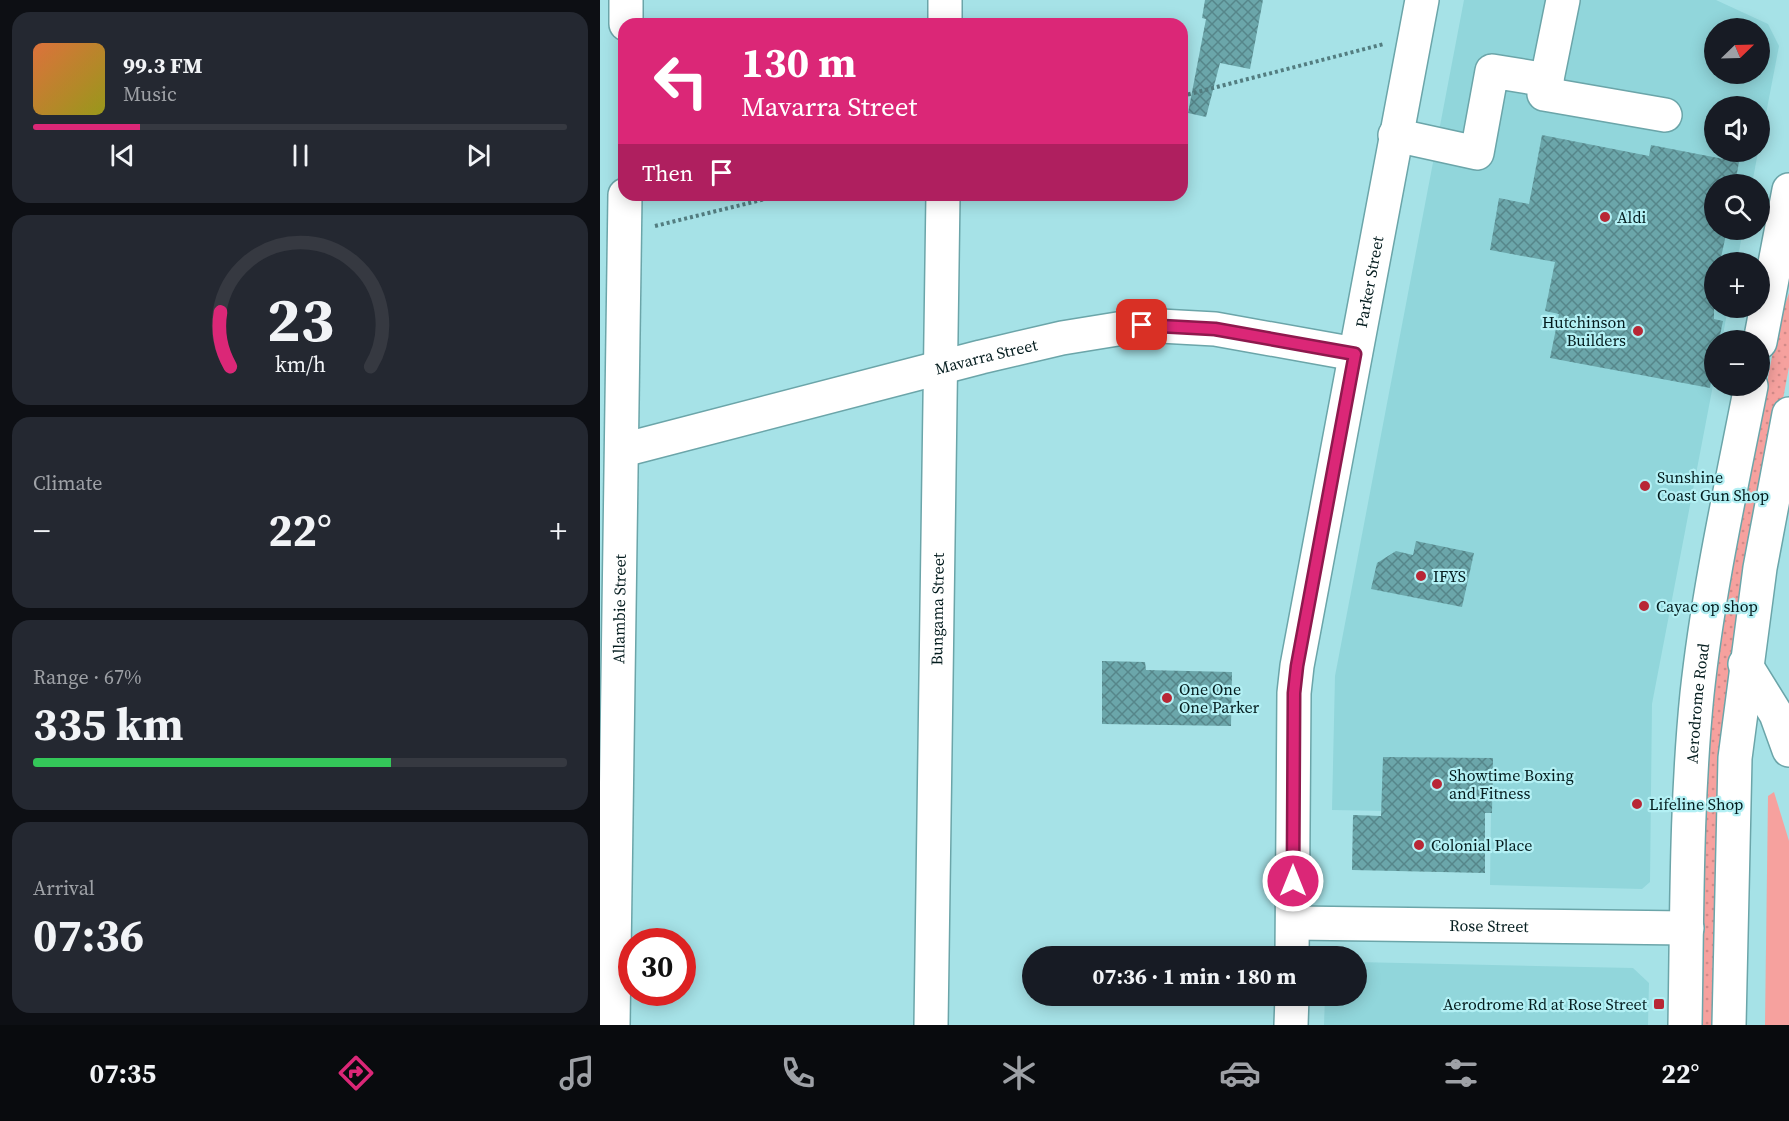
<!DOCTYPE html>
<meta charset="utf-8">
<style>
body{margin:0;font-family:"Source Serif 4",serif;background:#242831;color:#f1f3f6;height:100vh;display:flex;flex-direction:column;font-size:22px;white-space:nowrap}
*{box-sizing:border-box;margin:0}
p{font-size:20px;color:#9ea1a6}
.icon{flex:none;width:33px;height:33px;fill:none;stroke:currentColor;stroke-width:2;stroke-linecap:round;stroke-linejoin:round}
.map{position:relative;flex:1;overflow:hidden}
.sheet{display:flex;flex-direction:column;gap:12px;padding:12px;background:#0d0f14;width:600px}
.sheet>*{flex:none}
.guide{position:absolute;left:18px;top:18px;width:570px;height:183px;border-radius:18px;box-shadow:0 3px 15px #0003;background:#db2777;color:#fff;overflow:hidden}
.needle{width:39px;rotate:67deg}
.fabs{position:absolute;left:1104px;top:18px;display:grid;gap:12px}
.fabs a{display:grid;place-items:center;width:66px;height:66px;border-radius:50%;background:#171b24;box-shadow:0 3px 15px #0003;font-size:30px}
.speed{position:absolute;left:18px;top:928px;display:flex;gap:12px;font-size:30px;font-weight:700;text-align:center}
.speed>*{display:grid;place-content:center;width:78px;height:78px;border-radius:50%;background:#171b24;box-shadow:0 3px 15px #0003;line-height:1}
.speed .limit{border:9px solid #d22;background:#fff;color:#111}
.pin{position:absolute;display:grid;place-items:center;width:51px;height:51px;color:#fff;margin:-26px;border-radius:12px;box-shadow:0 3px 9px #0006}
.me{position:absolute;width:66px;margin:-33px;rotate:0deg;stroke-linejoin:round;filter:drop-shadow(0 0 4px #0008)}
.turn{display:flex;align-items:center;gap:21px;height:126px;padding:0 24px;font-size:27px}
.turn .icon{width:78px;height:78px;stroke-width:2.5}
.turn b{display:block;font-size:42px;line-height:51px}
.then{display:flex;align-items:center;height:57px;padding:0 24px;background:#0003;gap:12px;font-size:22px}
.big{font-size:45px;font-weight:700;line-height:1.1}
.sheet .card{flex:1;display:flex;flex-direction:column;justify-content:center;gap:9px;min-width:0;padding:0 21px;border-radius:18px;background:#242831}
.sheet .dial{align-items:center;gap:0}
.dial svg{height:156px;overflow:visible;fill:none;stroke:#363941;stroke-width:7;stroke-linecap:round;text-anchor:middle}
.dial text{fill:#f1f3f6;stroke:none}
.song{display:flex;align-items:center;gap:18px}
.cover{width:72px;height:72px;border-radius:9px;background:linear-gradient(135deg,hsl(20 70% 55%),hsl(60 70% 35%))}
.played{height:6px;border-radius:3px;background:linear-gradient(90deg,#db2777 20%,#363941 20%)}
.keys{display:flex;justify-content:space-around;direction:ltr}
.heat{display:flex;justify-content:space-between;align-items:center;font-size:33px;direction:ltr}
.charge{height:9px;border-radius:4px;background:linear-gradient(90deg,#34c759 67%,#363941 0)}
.trip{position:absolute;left:422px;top:946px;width:345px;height:60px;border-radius:30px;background:#171b24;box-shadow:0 3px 15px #0003;font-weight:700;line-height:60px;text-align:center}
.dock{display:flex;height:96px;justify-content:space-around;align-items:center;background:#090b0e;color:#9ea1a6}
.dock .icon{width:42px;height:42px}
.dock .on{color:#db2777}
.dock b{font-size:27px;color:#f1f3f6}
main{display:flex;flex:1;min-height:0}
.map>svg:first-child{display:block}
.built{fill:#91d6db;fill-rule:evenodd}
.grass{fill:url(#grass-dots)}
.park{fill:#f6a19e}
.building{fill:url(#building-cross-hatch)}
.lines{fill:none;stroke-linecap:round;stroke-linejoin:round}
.minor-casing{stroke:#6ba5a9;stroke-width:36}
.major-casing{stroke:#6ba5a9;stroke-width:36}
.path{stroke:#537d80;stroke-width:4;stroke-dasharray:3 3;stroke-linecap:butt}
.minor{stroke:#fff;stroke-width:33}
.major{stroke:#fff;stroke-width:33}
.route-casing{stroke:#8e194d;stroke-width:15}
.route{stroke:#db2777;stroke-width:10}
.poi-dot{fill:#b82735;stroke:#b3f0f4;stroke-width:2}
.labels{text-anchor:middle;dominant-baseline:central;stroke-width:4.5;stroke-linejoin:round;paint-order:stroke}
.poi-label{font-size:16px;fill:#041c1e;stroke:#b3f0f4;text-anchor:start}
.street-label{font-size:16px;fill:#041c1e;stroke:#b3f0f4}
</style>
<main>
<section class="sheet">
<div class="card">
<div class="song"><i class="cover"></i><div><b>99.3 FM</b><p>Music</p></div></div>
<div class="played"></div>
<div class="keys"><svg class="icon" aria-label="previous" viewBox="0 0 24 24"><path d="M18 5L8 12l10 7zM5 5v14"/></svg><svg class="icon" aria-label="pause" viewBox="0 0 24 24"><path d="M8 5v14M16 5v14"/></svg><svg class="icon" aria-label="next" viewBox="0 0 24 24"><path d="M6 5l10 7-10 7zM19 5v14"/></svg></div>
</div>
<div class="card dial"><svg viewBox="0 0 100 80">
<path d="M14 69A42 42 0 1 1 86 69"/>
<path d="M14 69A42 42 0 0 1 9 41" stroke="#db2777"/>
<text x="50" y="56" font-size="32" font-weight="700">23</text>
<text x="50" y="72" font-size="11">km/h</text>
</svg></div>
<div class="card"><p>Climate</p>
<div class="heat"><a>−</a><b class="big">22°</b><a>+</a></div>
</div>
<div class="card"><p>Range · 67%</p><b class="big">335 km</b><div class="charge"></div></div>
<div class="card"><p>Arrival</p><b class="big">07:36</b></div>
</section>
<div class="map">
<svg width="1189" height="1025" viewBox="0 0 1189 1025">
<defs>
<pattern id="grass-dots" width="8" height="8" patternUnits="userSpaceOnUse" patternTransform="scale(1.5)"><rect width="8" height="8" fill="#f6a19e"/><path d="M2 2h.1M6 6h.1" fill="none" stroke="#d18a88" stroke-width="1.8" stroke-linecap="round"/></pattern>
<pattern id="building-cross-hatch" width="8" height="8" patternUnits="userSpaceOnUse" patternTransform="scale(1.5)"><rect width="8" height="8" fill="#6ba6aa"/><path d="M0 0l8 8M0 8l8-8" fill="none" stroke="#56868a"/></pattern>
</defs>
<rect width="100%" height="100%" fill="#a6e2e7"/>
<path class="built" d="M864,0H1116L1168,24L1179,46L1160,145V106H1114V152H1158L1152,184H1114V230H1143L1137,262H1114V308H1128L1122,340H1114V380L1052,704L1050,882L1042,889L890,885L891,813L732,810L735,676ZM1114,28H1160V74H1114Z
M756,962L1033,968L1049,983L1048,1025H724L725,996H756Z"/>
<path class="grass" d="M1189,293V367L1145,602L1121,1025H1101C1102,930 1098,833 1109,738C1124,599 1152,463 1178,325Z"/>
<path class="park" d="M1174,792L1189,841V1025H1165L1168,796Z"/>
<path class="building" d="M605,0H663L650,69L620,63L606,117L588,113L606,19L602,18Z
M942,135L1049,156L1051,145L1139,162L1135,184H1114V230H1127L1120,262H1114V319L1123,321L1119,340H1114V363L1110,388L950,358L959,314L945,311L955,262L890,250L899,198L929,204Z
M816,541L874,553L862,607L771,589L777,563L796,551L813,555Z
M502,661L545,662L546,670L632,672L631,726L502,724Z
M783,757L893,758L892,813H885V873L752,870L753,815L781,816Z"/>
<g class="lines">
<defs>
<g id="minor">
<path d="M963,0L944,94L1065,115"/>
<path d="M26,24V0"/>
<path d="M345,24V0"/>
<path d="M795,135L877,153L892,71L947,80"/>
<path id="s1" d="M23,450L381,357L462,338L542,325L615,329L755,354"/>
<path d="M1145,664L1176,714L1189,750"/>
<path id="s2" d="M693,923L1087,928"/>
<path id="s3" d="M692,957L694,693L697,666L822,0"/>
<path id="s4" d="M13,1025L25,195"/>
<path id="s5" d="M331,1025L343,195"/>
<path d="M691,1025L692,996"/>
</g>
<g id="major">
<path d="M1160,342L1189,190"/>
<path id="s6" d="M1085,1025C1087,915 1086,804 1097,694C1108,591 1131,488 1151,386"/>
<path d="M1129,1025L1135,758L1160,568L1189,414"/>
</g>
</defs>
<use href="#minor" class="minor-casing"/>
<use href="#major" class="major-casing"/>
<path class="path" d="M582,96L784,44
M55,226L182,195"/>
<use href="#minor" class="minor"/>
<use href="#major" class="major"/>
</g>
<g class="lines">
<defs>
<path id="route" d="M542,325L615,329L755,354L697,666L694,693L693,881"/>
</defs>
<use href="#route" class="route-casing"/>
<use href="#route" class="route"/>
</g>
<g class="poi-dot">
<circle cx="1005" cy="217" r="6"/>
<circle cx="1038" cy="331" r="6"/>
<circle cx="1045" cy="486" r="6"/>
<circle cx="821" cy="576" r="6"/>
<circle cx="1044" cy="606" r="6"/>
<circle cx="567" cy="698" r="6"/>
<circle cx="837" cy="784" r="6"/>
<circle cx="1037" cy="804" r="6"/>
<circle cx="819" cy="845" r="6"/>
<rect x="1053" y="998" width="12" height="12" rx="3"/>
</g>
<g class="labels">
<g class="poi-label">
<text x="1017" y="217">Aldi</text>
<text x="1026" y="322" text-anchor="end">Hutchinson<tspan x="1026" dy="18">Builders</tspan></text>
<text x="1057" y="477">Sunshine<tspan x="1057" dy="18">Coast Gun Shop</tspan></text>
<text x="833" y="576">IFYS</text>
<text x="1056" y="606">Cayac op shop</text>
<text x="579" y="689">One One<tspan x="579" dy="18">One Parker</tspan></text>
<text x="849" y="775">Showtime Boxing<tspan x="849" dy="18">and Fitness</tspan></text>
<text x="1049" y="804">Lifeline Shop</text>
<text x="831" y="845">Colonial Place</text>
<text x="1047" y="1004" text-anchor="end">Aerodrome Rd at Rose Street</text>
</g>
<g class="street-label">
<text stroke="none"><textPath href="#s3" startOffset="682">Parker Street</textPath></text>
<text stroke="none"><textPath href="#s1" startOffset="375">Mavarra Street</textPath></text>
<text stroke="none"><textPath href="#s4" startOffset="416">Allambie Street</textPath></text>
<text stroke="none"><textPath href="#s5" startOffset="416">Bungama Street</textPath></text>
<text stroke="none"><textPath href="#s6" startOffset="322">Aerodrome Road</textPath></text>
<text stroke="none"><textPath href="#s2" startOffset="196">Rose Street</textPath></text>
</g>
</g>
</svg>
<div class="fabs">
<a><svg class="needle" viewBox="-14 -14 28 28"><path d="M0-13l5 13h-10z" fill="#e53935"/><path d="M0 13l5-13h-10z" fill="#9ea1a6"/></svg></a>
<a><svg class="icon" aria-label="sound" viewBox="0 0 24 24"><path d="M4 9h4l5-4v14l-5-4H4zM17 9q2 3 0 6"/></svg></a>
<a><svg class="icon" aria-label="search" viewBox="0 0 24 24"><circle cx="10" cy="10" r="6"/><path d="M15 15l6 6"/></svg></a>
<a>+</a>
<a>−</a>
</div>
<div class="speed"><div class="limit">30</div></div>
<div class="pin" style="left:542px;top:325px;background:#d93025"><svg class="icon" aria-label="arrive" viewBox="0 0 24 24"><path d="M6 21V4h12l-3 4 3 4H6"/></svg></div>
<svg class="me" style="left:693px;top:881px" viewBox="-20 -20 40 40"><circle r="17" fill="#db2777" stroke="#fff" stroke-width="3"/><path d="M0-11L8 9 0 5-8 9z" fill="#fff"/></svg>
<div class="trip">07:36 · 1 min · 180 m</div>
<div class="guide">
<div class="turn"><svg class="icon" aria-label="left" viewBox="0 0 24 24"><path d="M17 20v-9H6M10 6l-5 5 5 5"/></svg><div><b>130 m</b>Mavarra Street</div></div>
<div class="then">Then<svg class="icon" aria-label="arrive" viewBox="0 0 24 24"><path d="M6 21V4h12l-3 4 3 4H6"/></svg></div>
</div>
</div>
</main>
<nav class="dock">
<b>07:35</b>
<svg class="icon on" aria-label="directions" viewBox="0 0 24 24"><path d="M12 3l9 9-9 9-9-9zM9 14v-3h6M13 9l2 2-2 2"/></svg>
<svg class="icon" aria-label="music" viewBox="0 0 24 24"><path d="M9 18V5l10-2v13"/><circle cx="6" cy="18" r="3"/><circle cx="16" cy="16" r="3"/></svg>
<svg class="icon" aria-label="phone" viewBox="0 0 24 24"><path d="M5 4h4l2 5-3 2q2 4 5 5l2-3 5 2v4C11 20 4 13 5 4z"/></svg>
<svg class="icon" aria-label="climate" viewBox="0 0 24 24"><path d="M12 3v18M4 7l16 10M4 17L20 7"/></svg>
<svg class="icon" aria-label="car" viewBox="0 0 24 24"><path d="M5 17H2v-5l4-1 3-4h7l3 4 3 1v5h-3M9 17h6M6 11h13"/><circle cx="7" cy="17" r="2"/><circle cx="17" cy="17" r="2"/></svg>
<svg class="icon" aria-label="filters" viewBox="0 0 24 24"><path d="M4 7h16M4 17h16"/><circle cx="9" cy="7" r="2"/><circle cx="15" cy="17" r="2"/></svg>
<b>22°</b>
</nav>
